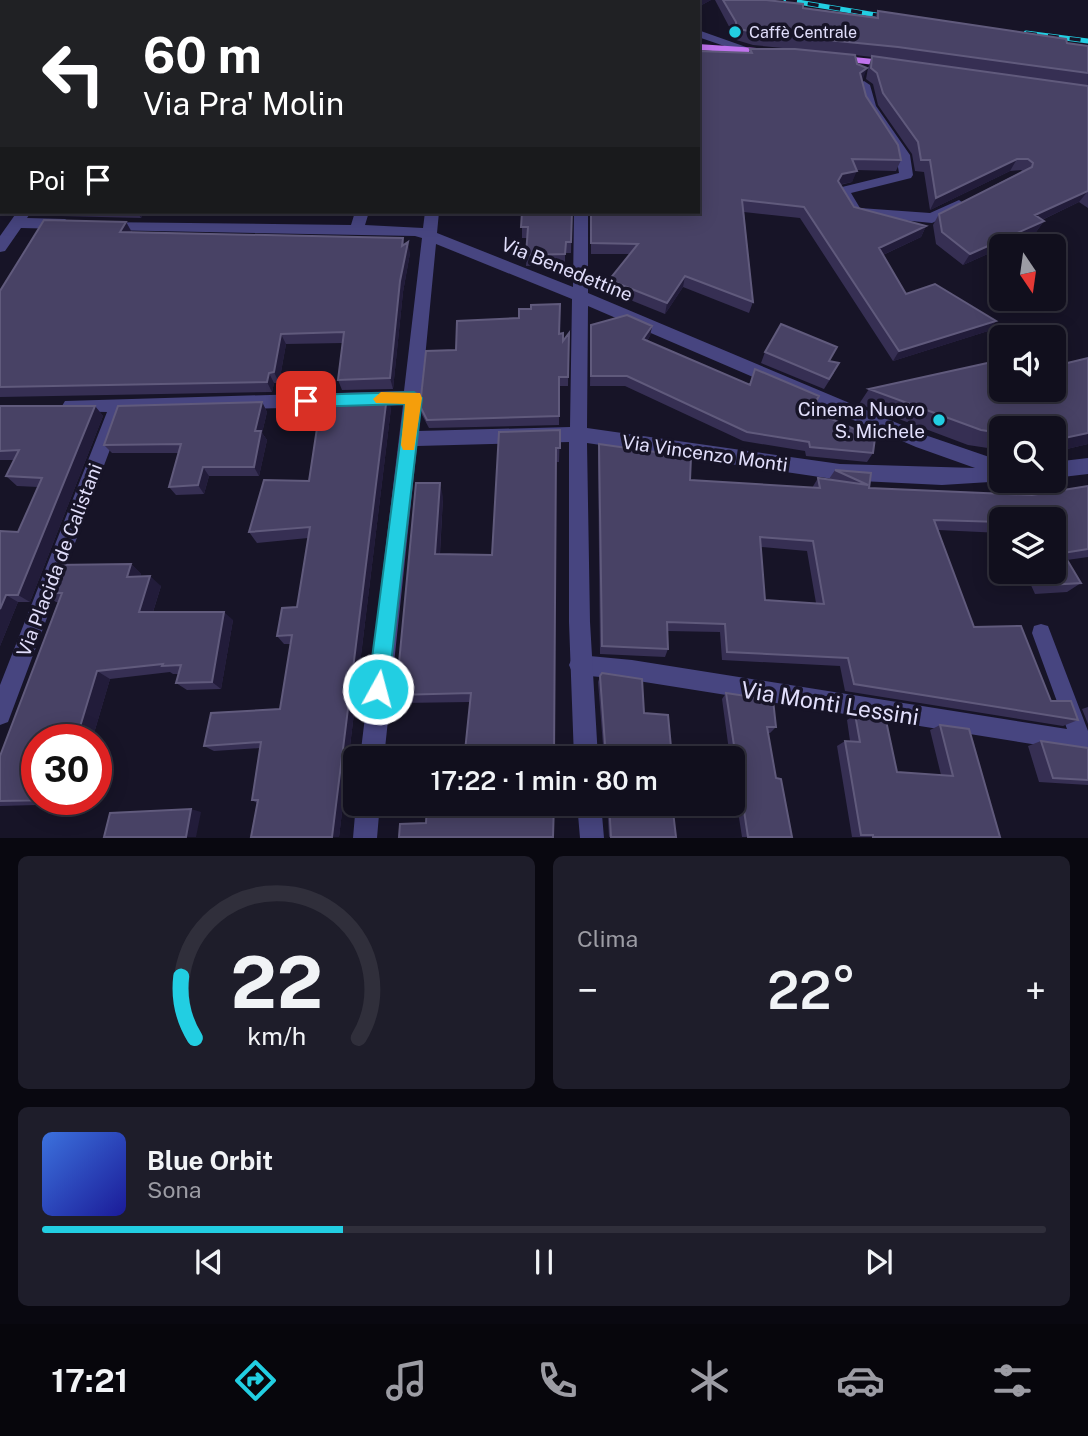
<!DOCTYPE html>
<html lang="it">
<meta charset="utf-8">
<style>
body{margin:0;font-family:"Public Sans",sans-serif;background:#1e1d2a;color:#f1f3f6;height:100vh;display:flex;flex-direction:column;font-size:26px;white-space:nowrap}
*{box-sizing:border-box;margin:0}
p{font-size:23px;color:#9c9ca4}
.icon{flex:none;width:38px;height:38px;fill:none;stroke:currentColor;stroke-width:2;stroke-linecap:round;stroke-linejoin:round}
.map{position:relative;height:838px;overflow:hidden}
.sheet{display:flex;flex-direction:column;gap:18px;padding:18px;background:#090810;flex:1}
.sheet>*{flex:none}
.hud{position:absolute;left:0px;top:0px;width:700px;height:214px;box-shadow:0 4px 18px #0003,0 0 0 2px #302f3b;background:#202124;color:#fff;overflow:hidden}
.needle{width:46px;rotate:167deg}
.controls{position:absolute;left:989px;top:234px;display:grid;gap:14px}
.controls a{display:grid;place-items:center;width:77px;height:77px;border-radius:10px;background:#110f1d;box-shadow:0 4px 18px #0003,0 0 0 2px #302f3b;font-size:35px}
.speed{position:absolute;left:21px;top:724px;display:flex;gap:14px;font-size:35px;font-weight:700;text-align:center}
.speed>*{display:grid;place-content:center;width:91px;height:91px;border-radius:50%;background:#110f1d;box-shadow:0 4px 18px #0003,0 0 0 2px #302f3b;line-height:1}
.speed .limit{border:10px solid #d22;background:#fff;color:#111}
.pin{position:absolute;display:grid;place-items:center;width:60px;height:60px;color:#fff;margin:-30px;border-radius:14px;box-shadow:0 4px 10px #0006}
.me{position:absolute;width:77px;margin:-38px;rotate:7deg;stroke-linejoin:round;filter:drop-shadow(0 0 5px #0008)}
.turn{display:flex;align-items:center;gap:24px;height:147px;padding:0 28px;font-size:32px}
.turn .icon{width:91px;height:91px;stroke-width:2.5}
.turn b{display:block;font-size:49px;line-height:60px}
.then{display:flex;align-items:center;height:66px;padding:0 28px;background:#0003;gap:14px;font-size:26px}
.big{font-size:52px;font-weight:600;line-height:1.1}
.sheet .tile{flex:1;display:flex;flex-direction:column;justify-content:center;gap:10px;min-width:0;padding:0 24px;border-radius:10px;background:#1e1d2a}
.sheet .dial{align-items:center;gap:0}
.dial svg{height:182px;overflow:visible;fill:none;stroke:#302f3b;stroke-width:7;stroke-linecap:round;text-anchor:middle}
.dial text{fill:#f1f3f6;stroke:none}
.song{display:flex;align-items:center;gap:21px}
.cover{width:84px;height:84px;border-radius:10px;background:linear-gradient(135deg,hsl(220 70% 55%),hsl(240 70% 35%))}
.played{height:7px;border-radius:4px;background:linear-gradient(90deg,#22cee2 30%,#302f3b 30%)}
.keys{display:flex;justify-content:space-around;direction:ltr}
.heat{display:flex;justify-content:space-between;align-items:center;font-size:38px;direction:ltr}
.sheet .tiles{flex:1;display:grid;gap:18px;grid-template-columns:1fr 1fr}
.tile:last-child{grid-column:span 2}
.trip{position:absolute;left:343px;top:746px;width:402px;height:70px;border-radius:10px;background:#110f1d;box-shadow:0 4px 18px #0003,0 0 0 2px #302f3b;font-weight:600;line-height:70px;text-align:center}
.menu{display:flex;height:112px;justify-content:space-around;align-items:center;background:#07060c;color:#9c9ca4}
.menu .icon{width:49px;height:49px}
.menu .selected{color:#22cee2}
.menu b{font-size:32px;color:#f1f3f6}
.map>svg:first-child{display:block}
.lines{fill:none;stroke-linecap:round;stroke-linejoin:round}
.service{fill:#474580;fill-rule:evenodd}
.minor{fill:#474580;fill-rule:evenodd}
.tertiary{fill:#474580;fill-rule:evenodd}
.primary{fill:#c073ed;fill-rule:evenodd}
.rail-casing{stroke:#22cee2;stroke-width:5}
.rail{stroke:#171427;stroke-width:3.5;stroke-dasharray:11;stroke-linecap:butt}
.wall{fill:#362f53;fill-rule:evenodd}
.shaded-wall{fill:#221c3a}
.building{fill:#484265;stroke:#605a7c;stroke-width:2;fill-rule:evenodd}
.route{fill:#22cee2;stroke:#168693;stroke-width:2}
.slow{fill:#f59e0b}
.poi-dot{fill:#22cee2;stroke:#171427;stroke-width:2.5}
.labels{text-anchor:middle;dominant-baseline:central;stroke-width:7;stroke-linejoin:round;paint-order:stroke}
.far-poi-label{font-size:16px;fill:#e1defb;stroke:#171427;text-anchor:start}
.street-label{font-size:19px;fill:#e1defb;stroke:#171427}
.poi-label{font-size:19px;fill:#e1defb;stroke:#171427;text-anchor:end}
.near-street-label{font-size:23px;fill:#e1defb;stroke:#171427}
</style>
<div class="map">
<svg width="1088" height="838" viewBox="0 0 1088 838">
<rect width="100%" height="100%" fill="#171427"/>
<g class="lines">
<path class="service" d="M1041,624L1048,626L1088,731V750L1082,752L632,680L579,675L572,672L569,665L572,658L579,655L632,660L1067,729L1032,633L1034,626Z"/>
<path class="minor" d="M864,81L870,85L876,106L910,155L913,175L911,178L851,193L860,208L930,213L959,200L966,205L964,208L932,223L850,215L836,191L838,188L899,173L896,155L864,106L858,85Z
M17,212H27L29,215L27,218L65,219L72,224L65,229L21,228L5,251L0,252V236Z
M355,212H369L365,225L423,228L425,212H439L437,233L573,287L574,212H588V293L928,436L1001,461V481H1006L942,485L840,480L587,443L590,622L598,758H574L569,622V442L417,446L384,758H360L403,405L124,412L11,714L8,722L0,725V685L107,412L65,411L62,406L65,401L404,391L422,238L415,236L104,230L99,228V222L351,225ZM436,244L572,299L570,427L418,431ZM588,306L916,447L975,468L840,464L587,428Z
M1088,458V474L1054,478V462Z
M356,803H380L377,838H353Z
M577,803H601L604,838H580Z"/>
<path class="tertiary" d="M577,0H592L593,2H578Z
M698,30L746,47L748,49L742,52L698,37Z"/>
<path class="primary" d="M698,44L772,49L778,52L772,55L698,50Z
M834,55L893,61L899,64L893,67L830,60V56Z"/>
<defs>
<path id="rail" d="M786,0L894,18
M1026,33L1088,41"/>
</defs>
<use href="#rail" class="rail-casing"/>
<use href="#rail" class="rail"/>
</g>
<path class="wall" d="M0,0L2,2V70H0Z
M595,0H711L698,7V2H600Z
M715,0H766L803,8L875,17L878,11L1088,46V208L1079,202L1042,220L1044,221L1036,232L1004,247H1001V248L963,265L936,244L933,225L939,214L1022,171L1021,170L1010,171L930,210L924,172L915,171L912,154L878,105L873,84L866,79L868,68L872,57L855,55L863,79L861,80L866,96L901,160L896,171L856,170L852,182L840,185L854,207L926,226L921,237L883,255L906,294L996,321L988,331L893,361L800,218L744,212L753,302L749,313L683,287L665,314L608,291L609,280L630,254H591V212H698L750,49L823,52L753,45L733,39V34Z
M2,97V197H0V99Z
M58,212H144L141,218L61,216Z
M522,212H572L571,253H565V264L526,266L528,238H522Z
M126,222L132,232L403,238L404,244L410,253L403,292L393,389L342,390L338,380L343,343L286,344L279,383H274L272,392L0,397V291Z
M591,325L652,326L650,336L647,341L811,410L873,453L867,462L806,456L805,451L743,441L625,386H590Z
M569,333L568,386H559V425L429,428L422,415L420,406L456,350L559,334L563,341Z
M765,352L830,361L834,373L824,389L761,363Z
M1088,358V444L1054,452V429H1001V450L968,445L859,404L869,389L1063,364Z
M262,402L267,412L262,433L267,440L259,476H209L204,494L176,495L169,487L178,453H112L104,445Z
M0,406H95L103,416L30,602H18L0,646V531L18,532L38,487L17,486L6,476L14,460H0Z
M391,408L339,837H251L257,803L252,800L260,748L214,751L204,746L280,709L291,644H284L277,636L297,607L308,538L257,543L249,532Z
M560,430L559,462H556L465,751L470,702L401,703L396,695L443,497L440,554L492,555Z
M599,444L690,480L812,488L818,478L829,479L835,470L871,473L869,488L1032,495L1088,486V557L1067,560L1081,583L1067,592L1035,594L1025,572H1054V520H1001V533L938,530L974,627L1051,701L1078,720L1063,726L845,691L840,666L722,660L720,632L667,631L668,649L665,657L600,654L598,456ZM761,547L807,551L816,603L765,600Z
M131,564L141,574L140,576L161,586L153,612L233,620L221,689L187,690L176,683L179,674H173L170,672L110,679L92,740H37L74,800L73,804L0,806V756L58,602H56L43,593Z
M600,676L644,713L672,758H604L598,682Z
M726,693L776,727L770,733H768L776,778L792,837H742L733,779V758H730L722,699Z
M1088,707V724L1082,709Z
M859,712L897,772L941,775L930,730L940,725L1000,837H852L837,746L845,741H850L847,720Z
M1041,741L1088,748V785L1039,782L1028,746Z
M607,803H672L676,837H609Z"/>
<path class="shaded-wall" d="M694,0H711L698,7V2H690Z
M867,68L863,79L856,84L860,73Z
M1017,159L1010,171L930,210L936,198Z
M857,171L852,182L837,185L838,181L842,174Z
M1088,191L1079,202L1027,227L1035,215Z
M137,212H144L141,218Z
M1044,221L1036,232L1004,247H1001V248L963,265L970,254Z
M126,222L132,233L120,232Z
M926,226L921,237L874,259L879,248Z
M408,242L410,253L403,292L393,389L390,378L400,281Z
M685,276L683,287L665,314L667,303Z
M996,321L988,331L893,361L899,351Z
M652,326L650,336L641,349L643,339Z
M281,334L286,344L279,383L274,372Z
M269,373L274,383L272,392L267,382Z
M387,396L391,408L339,837H332Z
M262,402L267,412L262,433L267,440L259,476L254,467L255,431Z
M95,406L103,416L30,602L18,595Z
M1088,433V444L1054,452V441L1055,440Z
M203,467L209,476L204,494L198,485Z
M440,483L443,497L439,566L435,554Z
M131,564L141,574L137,586L127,577Z
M150,576L161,586L150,621L139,612Z
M6,595L18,602L0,646V609Z
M224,612L233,620L221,689L212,682Z
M97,671L110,679L92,740H76Z
M59,800H74L73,804Z
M191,809L201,812L196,837H186Z"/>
<path class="building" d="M0,0H570V2H2V59H0Z
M631,0H694L690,2H637Z
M723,0H766L803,4V8L878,18V11L1066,39L1067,43L1088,46V73L898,47L756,33L736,28V22Z
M750,49H795L855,55L857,64L867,68L860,73L866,96L898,145L901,160L852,159L857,171L842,174L838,181L854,207L926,226L879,248L906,294L935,284L996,321L899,351L804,207L742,200L753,302L685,276L667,303L609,280L638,244L591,243V212H698V51L752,53Z
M872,56L1088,86V191L1035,215L1044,221L970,254L942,232L939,214L1032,167L1033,163L1028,159H1017L936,198L930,160H921L918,142L883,93L877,73L871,68Z
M2,97V186H0V99Z
M522,212H572L571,242H566L565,254L526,255L528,227H521Z
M44,220L126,222L120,232L403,238L402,246L408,242L400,281L390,378L338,380L344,332L281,334L274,372L269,373L267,382L0,387V291Z
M560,304L559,334L563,333V341L569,333L568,377H559V416L427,420L420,406L426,351L456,350L457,321L519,318V309H531V305Z
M627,315L652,326L643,339L750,385L755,369L819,396L811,410L875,438L873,453L810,447L809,442L747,432L627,376H591V325Z
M781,324L837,347L829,361L839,363L829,379L765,352Z
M1054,352L1063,364L1088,358V433L1055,440H1054V429H1001V433L981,430L869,389L1001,360V390H1054Z
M387,396L332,837H251L258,800H252L261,742L204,746L211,713L280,709L292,635L277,636L282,608L297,607L310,527L249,532L264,480L309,481L319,415H329L332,397Z
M262,402L255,431H261L254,467H203L198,485L169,487L181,444L104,445L118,406Z
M0,406H95L18,595H6L0,609V531L18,532L42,478L6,476L19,450L0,451Z
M560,430V448H556L554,758H433L434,751H465L471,693L396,695L416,483H440L435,554L492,555L499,432Z
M599,444L691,457L690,480L820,488L818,478L868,485L835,470L871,473L869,488L1032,495L1088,486V549L1063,553L1081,583L1048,585L1042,572H1054V520H1001V522L934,520L974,627L1021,626L1051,701H1071L1078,720L854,684L848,658L727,652L725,624L667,622L668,649L602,646ZM760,537L813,541L824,604L765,600Z
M131,564L127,577L150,576L139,612H224L212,682L176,683L181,665L162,666L163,664L97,671L76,740H37V800H53L0,801V756L62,593H43L54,565Z
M602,673L642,679L644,713L668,715L672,758H606L600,676Z
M726,693L773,700L776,727H767L776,778L781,779L792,837H748Z
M859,712L885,716L897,772L953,776L940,725L969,729L1000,837H873V835H861L845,741L860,742L855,714L860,715Z
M1041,741L1088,748V780L1053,778Z
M427,803H554L553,837H399L400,824L426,823Z
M609,803H672L676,837H611Z
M191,809L186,837H104L110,813Z"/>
<path class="route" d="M414,392L422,398L388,689L385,696L378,699L371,696L368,689L405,404L306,407L298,401L306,395Z"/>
<path class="slow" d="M381,392L420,393L422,398L414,450H403L401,445L405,404L376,403L373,399Z"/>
<g class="poi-dot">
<circle cx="735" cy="32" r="7"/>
<circle cx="939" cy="420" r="7"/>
</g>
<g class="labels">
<g class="far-poi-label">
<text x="749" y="32">Caffè Centrale</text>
</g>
<g class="street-label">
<text transform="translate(567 269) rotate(22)">Via Benedettine</text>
<text transform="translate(705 453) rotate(8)">Via Vincenzo Monti</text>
<text transform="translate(59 560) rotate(-69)">Via Placida de Calistani</text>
</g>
<g class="poi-label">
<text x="925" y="409">Cinema Nuovo<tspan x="925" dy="22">S. Michele</tspan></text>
</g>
<g class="near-street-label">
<text transform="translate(830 703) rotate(9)">Via Monti Lessini</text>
</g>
</g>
</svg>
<div class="controls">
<a><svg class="needle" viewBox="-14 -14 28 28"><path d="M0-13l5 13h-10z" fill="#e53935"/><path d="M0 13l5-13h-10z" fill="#9c9ca4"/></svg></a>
<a><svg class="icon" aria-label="sound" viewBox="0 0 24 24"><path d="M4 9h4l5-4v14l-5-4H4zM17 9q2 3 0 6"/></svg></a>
<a><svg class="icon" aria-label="search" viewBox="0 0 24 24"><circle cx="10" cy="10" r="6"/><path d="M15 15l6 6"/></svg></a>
<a><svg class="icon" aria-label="layers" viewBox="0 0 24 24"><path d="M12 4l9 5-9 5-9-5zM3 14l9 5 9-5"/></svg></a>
</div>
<div class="speed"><div class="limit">30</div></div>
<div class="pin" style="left:306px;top:401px;background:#d93025"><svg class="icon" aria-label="arrive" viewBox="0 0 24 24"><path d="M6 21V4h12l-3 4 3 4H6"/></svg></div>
<svg class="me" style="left:378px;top:689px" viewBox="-20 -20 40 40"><circle r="17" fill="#22cee2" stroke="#fff" stroke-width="3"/><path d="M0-11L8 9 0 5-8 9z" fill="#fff"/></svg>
<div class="trip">17:22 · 1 min · 80 m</div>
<div class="hud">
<div class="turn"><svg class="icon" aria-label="left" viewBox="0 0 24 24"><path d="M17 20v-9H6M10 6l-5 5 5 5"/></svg><div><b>60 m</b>Via Pra' Molin</div></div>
<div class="then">Poi<svg class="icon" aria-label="arrive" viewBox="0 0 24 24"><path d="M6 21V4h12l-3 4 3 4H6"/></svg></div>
</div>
</div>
<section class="sheet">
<div class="tiles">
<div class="tile dial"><svg viewBox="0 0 100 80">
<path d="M14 69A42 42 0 1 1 86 69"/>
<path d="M14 69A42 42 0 0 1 8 42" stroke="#22cee2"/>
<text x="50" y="56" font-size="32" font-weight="700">22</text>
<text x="50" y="72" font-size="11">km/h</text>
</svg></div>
<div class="tile"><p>Clima</p>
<div class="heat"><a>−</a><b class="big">22°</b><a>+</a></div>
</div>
<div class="tile">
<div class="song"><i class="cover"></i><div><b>Blue Orbit</b><p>Sona</p></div></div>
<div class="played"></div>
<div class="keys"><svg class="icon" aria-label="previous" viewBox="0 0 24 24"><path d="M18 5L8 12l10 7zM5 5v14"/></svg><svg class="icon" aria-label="pause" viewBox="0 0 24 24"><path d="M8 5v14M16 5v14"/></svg><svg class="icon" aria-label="next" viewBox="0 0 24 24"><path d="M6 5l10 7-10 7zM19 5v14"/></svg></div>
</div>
</div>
</section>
<nav class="menu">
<b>17:21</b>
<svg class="icon selected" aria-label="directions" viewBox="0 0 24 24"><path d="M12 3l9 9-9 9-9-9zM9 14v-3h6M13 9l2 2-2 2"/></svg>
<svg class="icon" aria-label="music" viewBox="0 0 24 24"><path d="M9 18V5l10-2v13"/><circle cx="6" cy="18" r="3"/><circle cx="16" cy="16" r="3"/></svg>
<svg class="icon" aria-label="phone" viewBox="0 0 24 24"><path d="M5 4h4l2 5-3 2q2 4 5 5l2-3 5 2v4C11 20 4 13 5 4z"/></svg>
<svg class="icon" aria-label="climate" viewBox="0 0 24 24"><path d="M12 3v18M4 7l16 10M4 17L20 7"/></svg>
<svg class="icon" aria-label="car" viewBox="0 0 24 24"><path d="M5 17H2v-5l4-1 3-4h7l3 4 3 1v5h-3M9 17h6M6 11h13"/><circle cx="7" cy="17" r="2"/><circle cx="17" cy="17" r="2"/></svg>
<svg class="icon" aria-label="filters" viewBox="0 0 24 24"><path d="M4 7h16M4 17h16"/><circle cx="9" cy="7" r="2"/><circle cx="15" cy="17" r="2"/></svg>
</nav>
